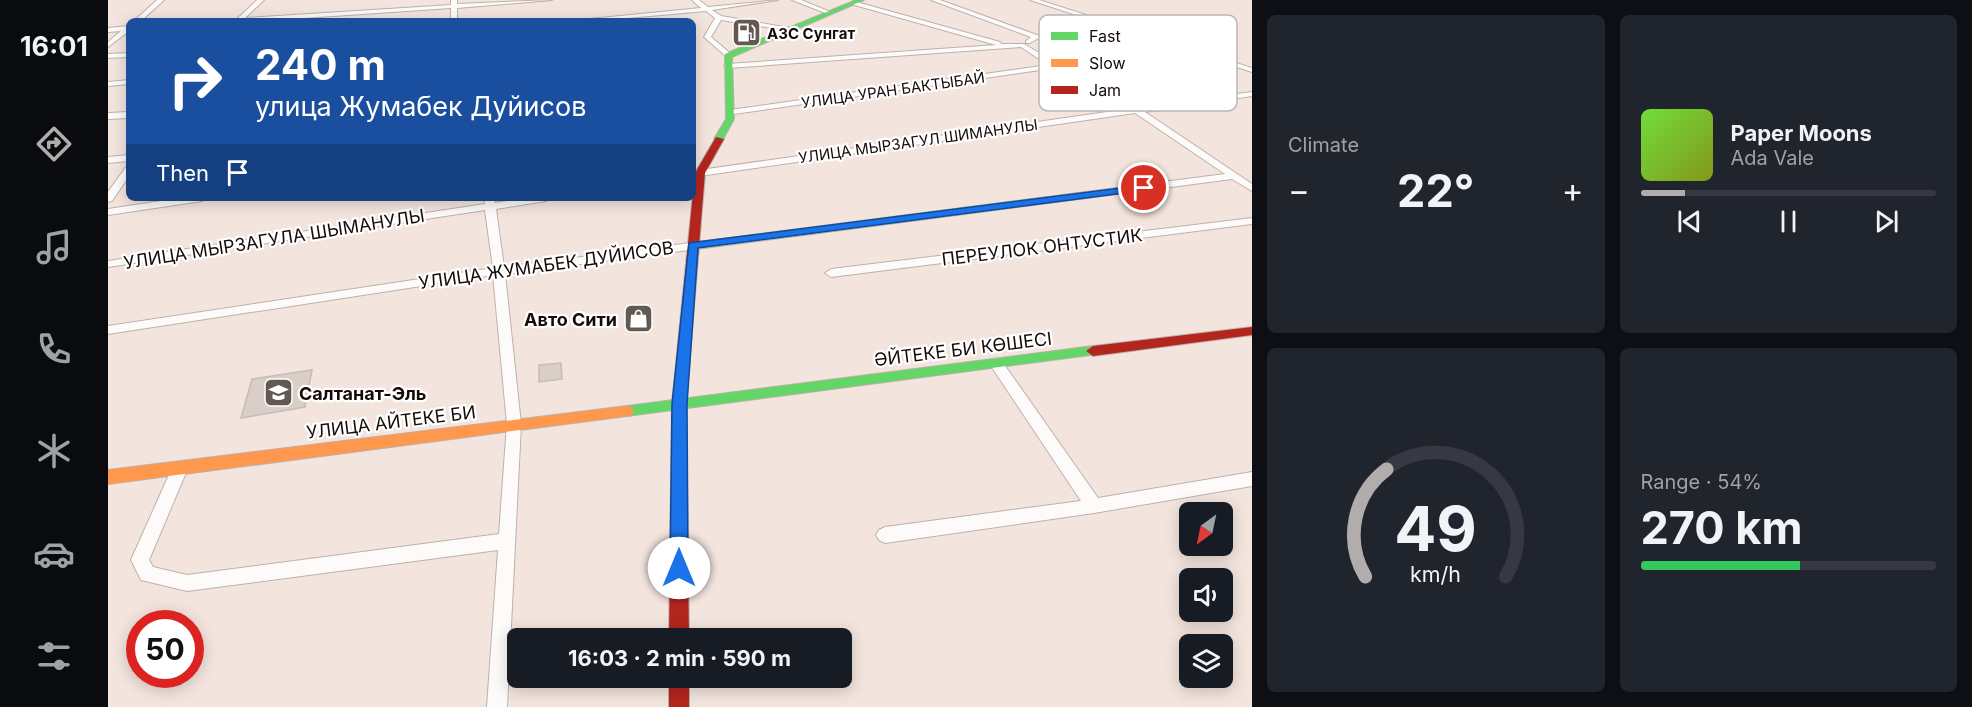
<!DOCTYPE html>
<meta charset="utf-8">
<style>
body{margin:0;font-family:Inter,sans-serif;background:#20242c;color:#f1f3f6;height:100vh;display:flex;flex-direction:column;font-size:22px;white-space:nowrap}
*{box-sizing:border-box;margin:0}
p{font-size:20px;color:#9ea1a6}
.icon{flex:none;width:33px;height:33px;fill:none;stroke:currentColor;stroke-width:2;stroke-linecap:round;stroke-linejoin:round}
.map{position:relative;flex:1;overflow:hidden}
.details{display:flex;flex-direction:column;gap:15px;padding:15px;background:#0d0f14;width:720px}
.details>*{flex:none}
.top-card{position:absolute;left:18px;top:18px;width:570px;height:183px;border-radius:9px;box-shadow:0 3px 15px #0003;background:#1a4fa0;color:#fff;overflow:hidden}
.needle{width:39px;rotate:213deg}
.buttons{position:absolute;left:1071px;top:502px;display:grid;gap:12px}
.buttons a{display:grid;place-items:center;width:54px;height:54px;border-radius:9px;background:#171b24;box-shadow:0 3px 15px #0003;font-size:30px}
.speed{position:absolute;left:18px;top:610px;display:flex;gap:12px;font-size:30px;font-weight:700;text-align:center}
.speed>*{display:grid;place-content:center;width:78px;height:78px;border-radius:50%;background:#171b24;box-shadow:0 3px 15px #0003;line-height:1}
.speed .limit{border:9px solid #d22;background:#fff;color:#111}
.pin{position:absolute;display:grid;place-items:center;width:51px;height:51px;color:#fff;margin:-26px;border:3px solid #fff;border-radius:50%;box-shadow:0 2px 6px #0007}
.me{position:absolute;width:66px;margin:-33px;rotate:0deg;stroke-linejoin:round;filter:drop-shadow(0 0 4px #0008)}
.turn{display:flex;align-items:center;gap:21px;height:126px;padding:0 30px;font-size:27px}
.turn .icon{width:78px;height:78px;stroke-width:2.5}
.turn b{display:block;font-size:42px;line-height:51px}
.then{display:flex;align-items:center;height:57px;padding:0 30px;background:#0003;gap:12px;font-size:22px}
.big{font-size:45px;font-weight:700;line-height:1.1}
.details .card{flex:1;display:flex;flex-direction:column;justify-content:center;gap:9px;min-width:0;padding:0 21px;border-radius:9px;background:#20242c}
.details .dial{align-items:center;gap:0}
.dial svg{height:156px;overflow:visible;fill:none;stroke:#363941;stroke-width:7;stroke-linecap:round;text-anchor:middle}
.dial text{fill:#f1f3f6;stroke:none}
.song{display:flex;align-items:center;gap:18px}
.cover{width:72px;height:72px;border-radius:9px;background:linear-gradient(135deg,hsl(100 70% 55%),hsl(70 70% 35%))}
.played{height:6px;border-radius:3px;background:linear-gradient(90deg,#b1adac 15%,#363941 15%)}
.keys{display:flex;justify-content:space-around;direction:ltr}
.heat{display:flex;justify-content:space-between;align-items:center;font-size:33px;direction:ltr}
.charge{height:9px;border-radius:4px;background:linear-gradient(90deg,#34c759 54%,#363941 0)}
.details .tiles{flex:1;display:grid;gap:15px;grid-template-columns:repeat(2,1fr)}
.trip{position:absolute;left:399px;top:628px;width:345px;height:60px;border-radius:9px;background:#171b24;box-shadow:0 3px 15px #0003;font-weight:700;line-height:60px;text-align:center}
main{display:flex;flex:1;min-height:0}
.menu{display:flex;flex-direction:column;width:108px;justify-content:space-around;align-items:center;background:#090b0e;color:#9ea1a6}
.menu .icon{width:42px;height:42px}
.menu .selected{color:#b1adac}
.menu b{font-size:27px;color:#f1f3f6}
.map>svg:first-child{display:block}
.building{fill:#dacec8;stroke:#c8bcb6;stroke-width:1.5}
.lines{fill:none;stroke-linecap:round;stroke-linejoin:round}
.street-casing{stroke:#bdb1ab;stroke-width:2}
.fast-casing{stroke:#bdb1ab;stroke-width:2}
.slow-casing{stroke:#bdb1ab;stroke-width:2}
.jam-casing{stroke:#bdb1ab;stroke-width:2}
.street{fill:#fdfbfa;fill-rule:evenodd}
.fast{fill:#63d668;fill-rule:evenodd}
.slow{fill:#ff974d;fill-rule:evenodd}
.jam{fill:#b3261e;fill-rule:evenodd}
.route{fill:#1a73e8;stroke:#114b97;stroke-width:1.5}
.labels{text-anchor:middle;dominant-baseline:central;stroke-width:4.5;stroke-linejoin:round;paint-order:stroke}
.far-poi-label{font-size:15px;font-weight:bold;fill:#160c07;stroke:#fff;text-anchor:start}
.far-street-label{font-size:15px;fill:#160c07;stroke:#fff}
.street-label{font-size:18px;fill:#160c07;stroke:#fff}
.poi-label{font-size:18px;font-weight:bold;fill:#160c07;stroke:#fff;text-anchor:end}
.key{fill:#fff;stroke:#b9b6b5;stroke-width:1.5}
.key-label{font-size:16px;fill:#160c07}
</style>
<main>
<nav class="menu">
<b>16:01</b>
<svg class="icon selected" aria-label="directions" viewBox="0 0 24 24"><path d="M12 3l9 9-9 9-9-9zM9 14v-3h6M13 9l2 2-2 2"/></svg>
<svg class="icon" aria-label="music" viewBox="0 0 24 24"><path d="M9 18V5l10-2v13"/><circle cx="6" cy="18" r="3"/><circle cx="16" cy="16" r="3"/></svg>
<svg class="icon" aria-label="phone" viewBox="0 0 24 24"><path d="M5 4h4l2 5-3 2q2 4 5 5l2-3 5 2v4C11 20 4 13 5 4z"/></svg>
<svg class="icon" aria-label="climate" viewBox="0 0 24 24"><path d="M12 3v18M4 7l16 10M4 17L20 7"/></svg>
<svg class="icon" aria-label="car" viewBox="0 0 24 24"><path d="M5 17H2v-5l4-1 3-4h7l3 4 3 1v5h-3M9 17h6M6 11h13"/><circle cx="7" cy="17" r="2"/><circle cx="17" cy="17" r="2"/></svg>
<svg class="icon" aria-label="filters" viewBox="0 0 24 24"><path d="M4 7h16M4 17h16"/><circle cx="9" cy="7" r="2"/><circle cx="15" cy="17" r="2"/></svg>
</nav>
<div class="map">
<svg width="1144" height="707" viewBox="0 0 1144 707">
<rect width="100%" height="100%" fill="#f3e5de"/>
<path class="building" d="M453,363L454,379L431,382V365Z
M204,370L197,407L133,418L144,379Z"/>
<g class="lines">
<defs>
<path id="street" d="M49,0H56L33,21H26Z
M149,0H156L137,18L343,5V0H349V4L444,0L349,8V21H343V8L152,21H119L129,19Z
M584,0H591L600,7L670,0L604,10L613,16L687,29L684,31L613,20L603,37L623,54L624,56L620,58L596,37L607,18L598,11L486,21H461L593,8Z
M684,0H693L725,13L720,14Z
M823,0H832L929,35L966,41L1084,87L1083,100L1144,92V96L1037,112L1144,184V191L1124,179L397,274L413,424L399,707H379L390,550L79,591L33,580L23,560L64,468L66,463L72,462L78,463L80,468L41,560L45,567L79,575L391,534L399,424L385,275L0,334V326L385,268L377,210L0,267V261L377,204L376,198H386L387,203L417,198H443L438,201L388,209L396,267L1117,174L1027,113L585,177V171L1020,109L946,68L619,115L618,113L622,110L940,65L913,47L620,68L616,66L620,64L888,45L743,4L745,1L892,42L893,44H916L950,64L1030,108L1074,102L1077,90L963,44L929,39L922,43H918V41L923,37Z
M922,0H931L1144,68V72Z
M21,26V31L0,47V42L13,31L0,32V28Z
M21,53V57L0,58V54Z
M21,80V84L0,86V82Z
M21,112V118L0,119V113Z
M21,155V161L0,163V157Z
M21,166V176L4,201L0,202V192L18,167Z
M73,198H99L94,201L0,215V209Z
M1144,218V224L723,277L717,273L723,269Z
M888,358L893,360L990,498L1144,472V486L986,513L777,543L771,540L768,535L771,530L777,527L973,501L881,363Z"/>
<path id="fast" d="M748,0H756L624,57L626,119L614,141H608L606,139L618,119L617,54Z
M985,346L992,351L990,354L519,416L514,415L512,411L514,407L519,406Z"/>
<path id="slow" d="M519,406L524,407L526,411L524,415L519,416L0,484V470Z"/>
<path id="jam" d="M608,137L616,139L597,173L578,404L581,639H561L564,404L587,173Z
M1144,327V335L985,356L978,351L985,346Z
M561,678H581V707H561Z"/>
</defs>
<use href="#street" class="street-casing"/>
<use href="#fast" class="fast-casing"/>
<use href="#slow" class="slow-casing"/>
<use href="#jam" class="jam-casing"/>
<use href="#street" class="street"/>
<use href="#fast" class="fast"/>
<use href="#slow" class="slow"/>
<use href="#jam" class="jam"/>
</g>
<path class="route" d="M1036,185H1039V190L590,248L579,404L580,568L577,574L571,577L564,574L562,568L564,404L581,243Z"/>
<defs>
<symbol id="fuel-square" viewBox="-11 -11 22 22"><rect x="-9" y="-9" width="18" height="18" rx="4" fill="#635852" stroke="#fff"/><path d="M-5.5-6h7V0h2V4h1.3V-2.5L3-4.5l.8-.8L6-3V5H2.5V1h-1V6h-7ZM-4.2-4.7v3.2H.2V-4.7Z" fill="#fff"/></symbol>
<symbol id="shop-square" viewBox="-11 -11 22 22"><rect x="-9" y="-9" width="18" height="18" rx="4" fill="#635852" stroke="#fff"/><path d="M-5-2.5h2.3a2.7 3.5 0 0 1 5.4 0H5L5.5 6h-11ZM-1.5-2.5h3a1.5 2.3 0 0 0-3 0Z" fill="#fff"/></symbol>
<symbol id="school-square" viewBox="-11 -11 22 22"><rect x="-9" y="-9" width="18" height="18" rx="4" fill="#635852" stroke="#fff"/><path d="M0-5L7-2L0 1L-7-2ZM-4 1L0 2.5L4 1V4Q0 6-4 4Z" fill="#fff"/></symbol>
</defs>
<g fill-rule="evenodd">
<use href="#fuel-square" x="622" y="16" width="33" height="33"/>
<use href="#shop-square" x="514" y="302" width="33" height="33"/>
<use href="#school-square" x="154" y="376" width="33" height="33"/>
</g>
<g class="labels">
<g class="far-poi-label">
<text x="659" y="33">АЗС Сунгат</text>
</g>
<g class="far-street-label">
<text transform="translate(785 90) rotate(-8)">УЛИЦА УРАН БАКТЫБАЙ</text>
<text transform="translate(810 141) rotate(-8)">УЛИЦА МЫРЗАГУЛ ШИМАНУЛЫ</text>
</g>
<g class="street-label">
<text transform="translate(166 239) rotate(-9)">УЛИЦА МЫРЗАГУЛА ШЫМАНУЛЫ</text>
<text transform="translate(934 247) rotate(-7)">ПЕРЕУЛОК ОНТУСТИК</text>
<text transform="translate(438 265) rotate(-8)">УЛИЦА ЖУМАБЕК ДУЙИСОВ</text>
<text transform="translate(855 349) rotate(-7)">ӘЙТЕКЕ БИ КӨШЕСІ</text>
<text transform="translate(283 422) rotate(-7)">УЛИЦА АЙТЕКЕ БИ</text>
</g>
<g class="poi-label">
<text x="509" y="319">Авто Сити</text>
<text x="191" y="393" text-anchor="start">Салтанат-Эль</text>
</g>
</g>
<rect x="931" y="15" width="198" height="96" rx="9" class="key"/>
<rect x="943" y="32" width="27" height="8" fill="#63d668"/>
<rect x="943" y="59" width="27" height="8" fill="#ff974d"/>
<rect x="943" y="86" width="27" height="8" fill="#b3261e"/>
<g class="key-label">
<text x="981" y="42">Fast</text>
<text x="981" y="69">Slow</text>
<text x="981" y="96">Jam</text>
</g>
</svg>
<div class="buttons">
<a><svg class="needle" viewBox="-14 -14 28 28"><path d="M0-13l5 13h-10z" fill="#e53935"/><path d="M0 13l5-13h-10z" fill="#9ea1a6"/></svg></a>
<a><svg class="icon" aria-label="sound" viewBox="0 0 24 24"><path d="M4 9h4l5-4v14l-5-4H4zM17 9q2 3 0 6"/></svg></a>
<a><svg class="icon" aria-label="layers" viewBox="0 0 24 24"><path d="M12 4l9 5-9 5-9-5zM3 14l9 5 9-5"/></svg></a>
</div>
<div class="speed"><div class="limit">50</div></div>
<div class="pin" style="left:1036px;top:188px;background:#d93025"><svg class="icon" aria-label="arrive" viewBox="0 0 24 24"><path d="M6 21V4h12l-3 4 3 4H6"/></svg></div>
<svg class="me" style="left:571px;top:568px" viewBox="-20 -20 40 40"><circle r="19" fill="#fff"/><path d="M0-13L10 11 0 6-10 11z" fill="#1a73e8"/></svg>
<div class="trip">16:03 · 2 min · 590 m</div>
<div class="top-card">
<div class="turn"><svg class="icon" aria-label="right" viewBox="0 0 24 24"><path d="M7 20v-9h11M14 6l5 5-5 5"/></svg><div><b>240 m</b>улица Жумабек Дуйисов</div></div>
<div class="then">Then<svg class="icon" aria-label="arrive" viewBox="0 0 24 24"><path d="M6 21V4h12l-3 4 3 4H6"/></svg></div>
</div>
</div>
<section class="details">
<div class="tiles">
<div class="card"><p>Climate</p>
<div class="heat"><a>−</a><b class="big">22°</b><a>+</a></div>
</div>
<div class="card">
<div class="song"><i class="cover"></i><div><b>Paper Moons</b><p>Ada Vale</p></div></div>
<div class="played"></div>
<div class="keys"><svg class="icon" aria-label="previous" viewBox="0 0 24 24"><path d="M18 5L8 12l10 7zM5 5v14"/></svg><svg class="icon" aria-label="pause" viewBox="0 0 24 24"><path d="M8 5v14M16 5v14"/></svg><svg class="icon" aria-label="next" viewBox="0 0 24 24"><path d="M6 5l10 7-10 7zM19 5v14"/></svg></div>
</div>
<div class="card dial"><svg viewBox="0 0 100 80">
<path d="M14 69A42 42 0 1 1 86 69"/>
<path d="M14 69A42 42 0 0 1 25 14" stroke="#b1adac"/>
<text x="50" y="56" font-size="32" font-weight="700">49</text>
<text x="50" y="72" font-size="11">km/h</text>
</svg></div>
<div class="card"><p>Range · 54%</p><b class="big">270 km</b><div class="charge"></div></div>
</div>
</section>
</main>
